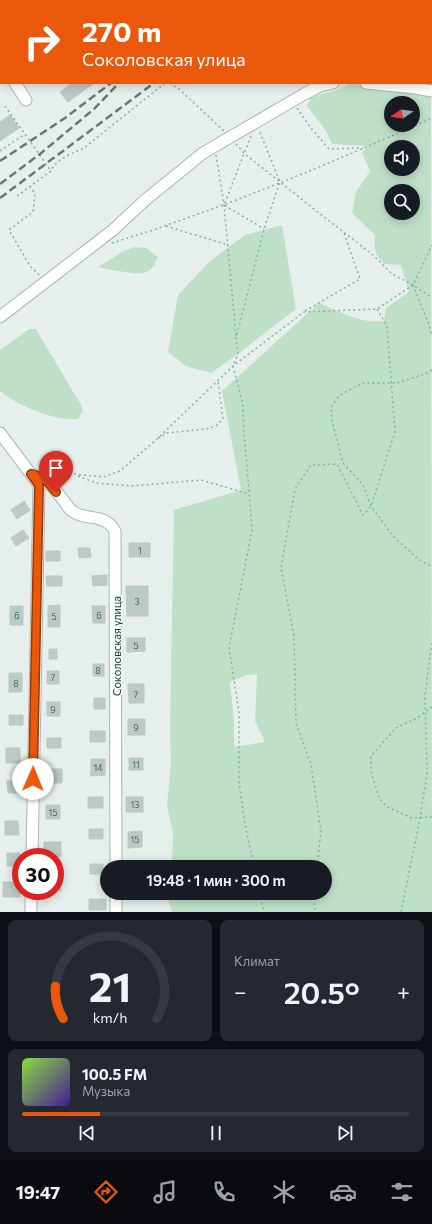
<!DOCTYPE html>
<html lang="ru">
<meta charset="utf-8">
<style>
body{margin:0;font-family:Commissioner,sans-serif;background:#242831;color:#f1f3f6;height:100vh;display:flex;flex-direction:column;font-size:15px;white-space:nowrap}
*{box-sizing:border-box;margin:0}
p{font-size:13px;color:#9ea1a6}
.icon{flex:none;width:22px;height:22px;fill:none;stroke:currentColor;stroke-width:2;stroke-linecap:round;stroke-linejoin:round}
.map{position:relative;height:912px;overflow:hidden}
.drawer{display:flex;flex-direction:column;gap:8px;padding:8px;background:#0d0f14;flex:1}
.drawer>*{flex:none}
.guide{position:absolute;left:0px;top:0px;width:432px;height:84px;box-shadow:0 2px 10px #0003;background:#ea580c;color:#fff;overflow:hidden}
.needle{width:26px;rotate:257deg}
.controls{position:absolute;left:384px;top:96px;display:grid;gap:8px}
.controls a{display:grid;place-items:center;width:36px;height:36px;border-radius:50%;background:#171b24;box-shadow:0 2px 10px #0003;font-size:20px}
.speed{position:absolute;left:12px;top:848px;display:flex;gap:8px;font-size:20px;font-weight:700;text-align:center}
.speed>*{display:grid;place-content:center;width:52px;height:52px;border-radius:50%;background:#171b24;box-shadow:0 2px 10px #0003;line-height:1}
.speed .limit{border:6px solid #d22;background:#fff;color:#111}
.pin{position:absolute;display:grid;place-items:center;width:34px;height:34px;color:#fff;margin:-41px -17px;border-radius:50% 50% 50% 0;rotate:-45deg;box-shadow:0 0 4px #0007}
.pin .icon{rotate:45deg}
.me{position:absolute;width:44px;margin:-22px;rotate:1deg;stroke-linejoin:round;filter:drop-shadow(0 0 3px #0008)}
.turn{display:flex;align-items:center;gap:14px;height:84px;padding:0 16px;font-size:18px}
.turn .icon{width:52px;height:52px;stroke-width:2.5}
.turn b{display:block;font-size:28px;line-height:34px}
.big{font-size:30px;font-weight:600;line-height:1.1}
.drawer .widget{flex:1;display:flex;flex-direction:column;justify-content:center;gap:6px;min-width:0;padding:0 14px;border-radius:8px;background:#242831}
.drawer .dial{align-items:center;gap:0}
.dial svg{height:104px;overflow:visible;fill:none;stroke:#363941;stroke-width:7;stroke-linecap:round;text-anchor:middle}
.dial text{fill:#f1f3f6;stroke:none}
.song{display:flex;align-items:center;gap:12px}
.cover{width:48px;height:48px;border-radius:6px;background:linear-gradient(135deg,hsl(90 70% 55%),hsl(260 70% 35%))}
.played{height:4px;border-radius:2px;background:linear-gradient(90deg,#ea580c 20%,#363941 20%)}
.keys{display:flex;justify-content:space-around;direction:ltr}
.heat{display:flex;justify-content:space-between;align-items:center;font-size:22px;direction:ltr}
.drawer .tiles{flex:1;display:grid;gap:8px;grid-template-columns:1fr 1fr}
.widget:last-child{grid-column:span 2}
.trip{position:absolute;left:100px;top:860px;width:232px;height:40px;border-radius:20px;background:#171b24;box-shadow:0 2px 10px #0003;font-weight:600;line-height:40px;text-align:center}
.tabs{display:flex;height:64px;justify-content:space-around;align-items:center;background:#090b0e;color:#9ea1a6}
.tabs .icon{width:28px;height:28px}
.tabs .on{color:#ea580c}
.tabs b{font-size:18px;color:#f1f3f6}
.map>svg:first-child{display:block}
.green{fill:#bfe0c8;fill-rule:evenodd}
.building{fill:#bbcac4;stroke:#b8c9c2}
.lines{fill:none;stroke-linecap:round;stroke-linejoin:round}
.minor-casing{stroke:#a8b8b2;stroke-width:13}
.path{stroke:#86b3a5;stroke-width:1.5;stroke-dasharray:2 3;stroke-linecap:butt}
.minor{stroke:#fff;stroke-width:11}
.rail{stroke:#5f7d75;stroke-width:2.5;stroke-dasharray:8 4;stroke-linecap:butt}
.route-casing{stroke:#983908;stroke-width:10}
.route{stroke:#ea580c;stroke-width:7}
.labels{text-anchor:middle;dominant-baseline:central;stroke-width:3;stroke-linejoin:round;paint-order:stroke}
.number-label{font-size:9px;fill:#4a645c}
.street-label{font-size:11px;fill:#24423a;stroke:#f7fbf9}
</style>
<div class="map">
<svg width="432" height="912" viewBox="0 0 432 912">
<rect width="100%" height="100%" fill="#e6efeb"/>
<path class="green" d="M431,15L432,912H172L169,902L170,893H325V867H172L173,832L167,806L171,763L170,728L174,510L241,490L222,391L319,303C340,312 361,324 384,321L386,308L409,292L401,265L384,264C374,253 374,249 375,235L352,213L356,192L370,171L362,153L367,146L332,144L326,131L307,106L310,98C323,92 339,93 350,83H431ZM391,103H413V125H391ZM391,147H413V169H391ZM391,191H413V213H391ZM257,674L255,721L265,742L234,747V721L230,682L247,675Z
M282,225L296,309L238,354L211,373L186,366L168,352L178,295L210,261L245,235Z
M135,247L146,248L158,257C155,264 153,269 146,272C138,276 108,269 98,267L124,251Z
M29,329H36L63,375L81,405L83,411L78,419C54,421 18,406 0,391V350Z"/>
<path class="building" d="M72,83H94L68,102L60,92Z
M10,115L19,128L0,141V122Z
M24,501L30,510L17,519L11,510Z
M23,530L29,538L16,546L11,538Z
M129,543H150V557H129Z
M78,548H90L91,557L79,558Z
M46,551H60V561H46Z
M107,575V585L93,586L92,576Z
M46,576H62V586H47Z
M126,586H148V616H127Z
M60,605V627H48V606Z
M10,606H23V625H10Z
M92,606H105V623H93Z
M127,638H145V651L127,652Z
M49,649H57V659H49Z
M93,664H104V676H93Z
M47,671H59V684H47Z
M9,673H22V692H9Z
M128,684H144V703H129Z
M94,698H105V709H94Z
M47,702H60V716H47Z
M9,715H23V725H9Z
M128,719H145V735H128Z
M90,731H105V742H90Z
M47,738H61V748H47Z
M6,748H20V763H6Z
M129,758H143V770H129Z
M91,759H105V775L91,776Z
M46,769H62V783H46Z
M7,781H22V793H8Z
M88,797H103V808H88Z
M126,797H143V812H126Z
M46,805H60V819H46Z
M5,821H18L19,835H5Z
M89,829H103V839H89Z
M142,831V847L128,848V832Z
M44,842H61V857H44Z
M7,853H20V866H7Z
M90,864H103V874H90Z
M55,878H61V891H55Z
M3,882H20V897H3Z
M89,899H106V910H89Z"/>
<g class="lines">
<defs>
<path id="minor" d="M63,1L65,0
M96,1L97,0
M0,43H1
M0,64L1,65
M15,83L26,100
M366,83L415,88L432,91
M0,317L113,230L144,201L203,153L306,93L320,86L333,83
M0,433L39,485L32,857
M31,474C47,477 54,489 64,501C66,504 69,509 72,511C87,522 104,512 115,531L116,867
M116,893V912
M31,912V891"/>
</defs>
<use href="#minor" class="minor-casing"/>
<path class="path" d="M170,83L179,89L224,131
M5,106L51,171
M297,108L310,127L329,149L363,148
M251,136L224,205L264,229
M236,144L245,154L305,202L373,255L392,274L413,285L432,298
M0,151L25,134
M216,155L224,205L236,336
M30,186L35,194L33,212L9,230L30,266L39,275
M17,196L51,171C54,160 75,152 84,148L165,83
M166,226L228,245
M112,243C130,237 149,232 167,225C257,194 345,157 432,118
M413,285L430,328L432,336
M305,311L360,279L344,233
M432,370L425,374L397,383H363L340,395L331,407L332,421L343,463L363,485L371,506L393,536L418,559L432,567
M158,438L167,433L206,429L216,426L223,419L218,381
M54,475L75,474L103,477L120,471L156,440L233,366L304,312L377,309L413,285L432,245
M78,476L96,483L131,486L201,480L249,494
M432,707L417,718L396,728L371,756V771L379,798L387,807L412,818L432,817
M254,867L245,824L239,783V712L229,648L252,530L247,464L244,437L243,405L233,366L238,354L236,338L264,229L280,182L259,130
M317,867L321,831L311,765L296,723L294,636L281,568L295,489L311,465L337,464L363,515L371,506L395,432L387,326L377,309
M259,893L264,912
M315,893L314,905L316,912
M401,912L420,818L427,774L425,695L432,642"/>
<use href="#minor" class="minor"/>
<path class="rail" d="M174,1V0
M256,1L257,0
M264,1L265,0
M0,161L65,118L111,83
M0,184L40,154L94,109L119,83
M0,198L154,83"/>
</g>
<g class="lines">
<defs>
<path id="route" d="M33,779L39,485L31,474C43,476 49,483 56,492"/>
</defs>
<use href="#route" class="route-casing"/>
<use href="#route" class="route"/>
</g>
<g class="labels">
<g class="number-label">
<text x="140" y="550">1</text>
<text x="137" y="601">3</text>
<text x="17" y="615">6</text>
<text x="99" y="615">6</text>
<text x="54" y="616">5</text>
<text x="136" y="645">5</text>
<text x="98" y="670">8</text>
<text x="53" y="677">7</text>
<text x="16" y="683">8</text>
<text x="136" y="694">7</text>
<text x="53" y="709">9</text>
<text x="136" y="727">9</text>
<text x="136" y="764">11</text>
<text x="98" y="767">14</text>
<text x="135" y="804">13</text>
<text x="53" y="812">15</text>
<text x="135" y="839">15</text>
</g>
<g class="street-label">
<text transform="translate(116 646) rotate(-90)">Соколовская улица</text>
</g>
</g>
</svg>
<div class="controls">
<a><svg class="needle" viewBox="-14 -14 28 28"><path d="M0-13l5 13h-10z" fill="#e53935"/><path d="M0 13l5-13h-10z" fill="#9ea1a6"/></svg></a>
<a><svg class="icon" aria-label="sound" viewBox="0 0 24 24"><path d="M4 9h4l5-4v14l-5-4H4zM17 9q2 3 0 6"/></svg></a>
<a><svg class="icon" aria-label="search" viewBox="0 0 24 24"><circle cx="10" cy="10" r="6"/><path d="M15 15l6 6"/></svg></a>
</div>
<div class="speed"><div class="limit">30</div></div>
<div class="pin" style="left:56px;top:492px;background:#d93025"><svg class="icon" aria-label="arrive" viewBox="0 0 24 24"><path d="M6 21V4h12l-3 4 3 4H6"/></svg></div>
<svg class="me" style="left:33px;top:779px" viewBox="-20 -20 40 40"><circle r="19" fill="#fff"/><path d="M0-13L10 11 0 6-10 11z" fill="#ea580c"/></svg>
<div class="trip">19:48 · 1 мин · 300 m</div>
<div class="guide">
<div class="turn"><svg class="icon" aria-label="right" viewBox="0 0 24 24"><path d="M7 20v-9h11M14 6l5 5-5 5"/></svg><div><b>270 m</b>Соколовская улица</div></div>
</div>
</div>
<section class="drawer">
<div class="tiles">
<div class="widget dial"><svg viewBox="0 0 100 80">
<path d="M14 69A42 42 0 1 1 86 69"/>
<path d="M14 69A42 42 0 0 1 8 44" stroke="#ea580c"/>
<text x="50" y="56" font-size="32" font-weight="700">21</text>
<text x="50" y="72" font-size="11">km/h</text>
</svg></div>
<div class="widget"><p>Климат</p>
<div class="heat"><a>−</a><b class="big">20.5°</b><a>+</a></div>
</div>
<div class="widget">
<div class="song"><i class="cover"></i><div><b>100.5 FM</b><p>Музыка</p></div></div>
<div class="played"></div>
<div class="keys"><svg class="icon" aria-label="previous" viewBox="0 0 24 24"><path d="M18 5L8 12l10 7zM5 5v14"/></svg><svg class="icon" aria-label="pause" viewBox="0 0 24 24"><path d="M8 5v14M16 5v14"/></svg><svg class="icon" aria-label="next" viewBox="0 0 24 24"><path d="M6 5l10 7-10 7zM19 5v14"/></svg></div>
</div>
</div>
</section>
<nav class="tabs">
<b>19:47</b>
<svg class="icon on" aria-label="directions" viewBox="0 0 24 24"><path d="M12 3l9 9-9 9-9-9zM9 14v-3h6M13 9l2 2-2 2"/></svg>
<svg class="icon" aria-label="music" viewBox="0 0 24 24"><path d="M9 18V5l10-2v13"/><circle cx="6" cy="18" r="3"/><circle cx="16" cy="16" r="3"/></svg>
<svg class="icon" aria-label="phone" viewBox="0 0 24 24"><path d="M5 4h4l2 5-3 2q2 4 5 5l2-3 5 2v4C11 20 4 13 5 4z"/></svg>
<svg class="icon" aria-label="climate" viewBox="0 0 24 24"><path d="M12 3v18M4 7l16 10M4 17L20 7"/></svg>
<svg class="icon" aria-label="car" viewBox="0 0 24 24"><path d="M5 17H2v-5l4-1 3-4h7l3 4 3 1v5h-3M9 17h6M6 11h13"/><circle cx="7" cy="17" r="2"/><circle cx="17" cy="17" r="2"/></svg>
<svg class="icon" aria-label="filters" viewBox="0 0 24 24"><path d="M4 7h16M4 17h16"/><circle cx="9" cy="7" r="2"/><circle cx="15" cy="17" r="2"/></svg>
</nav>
